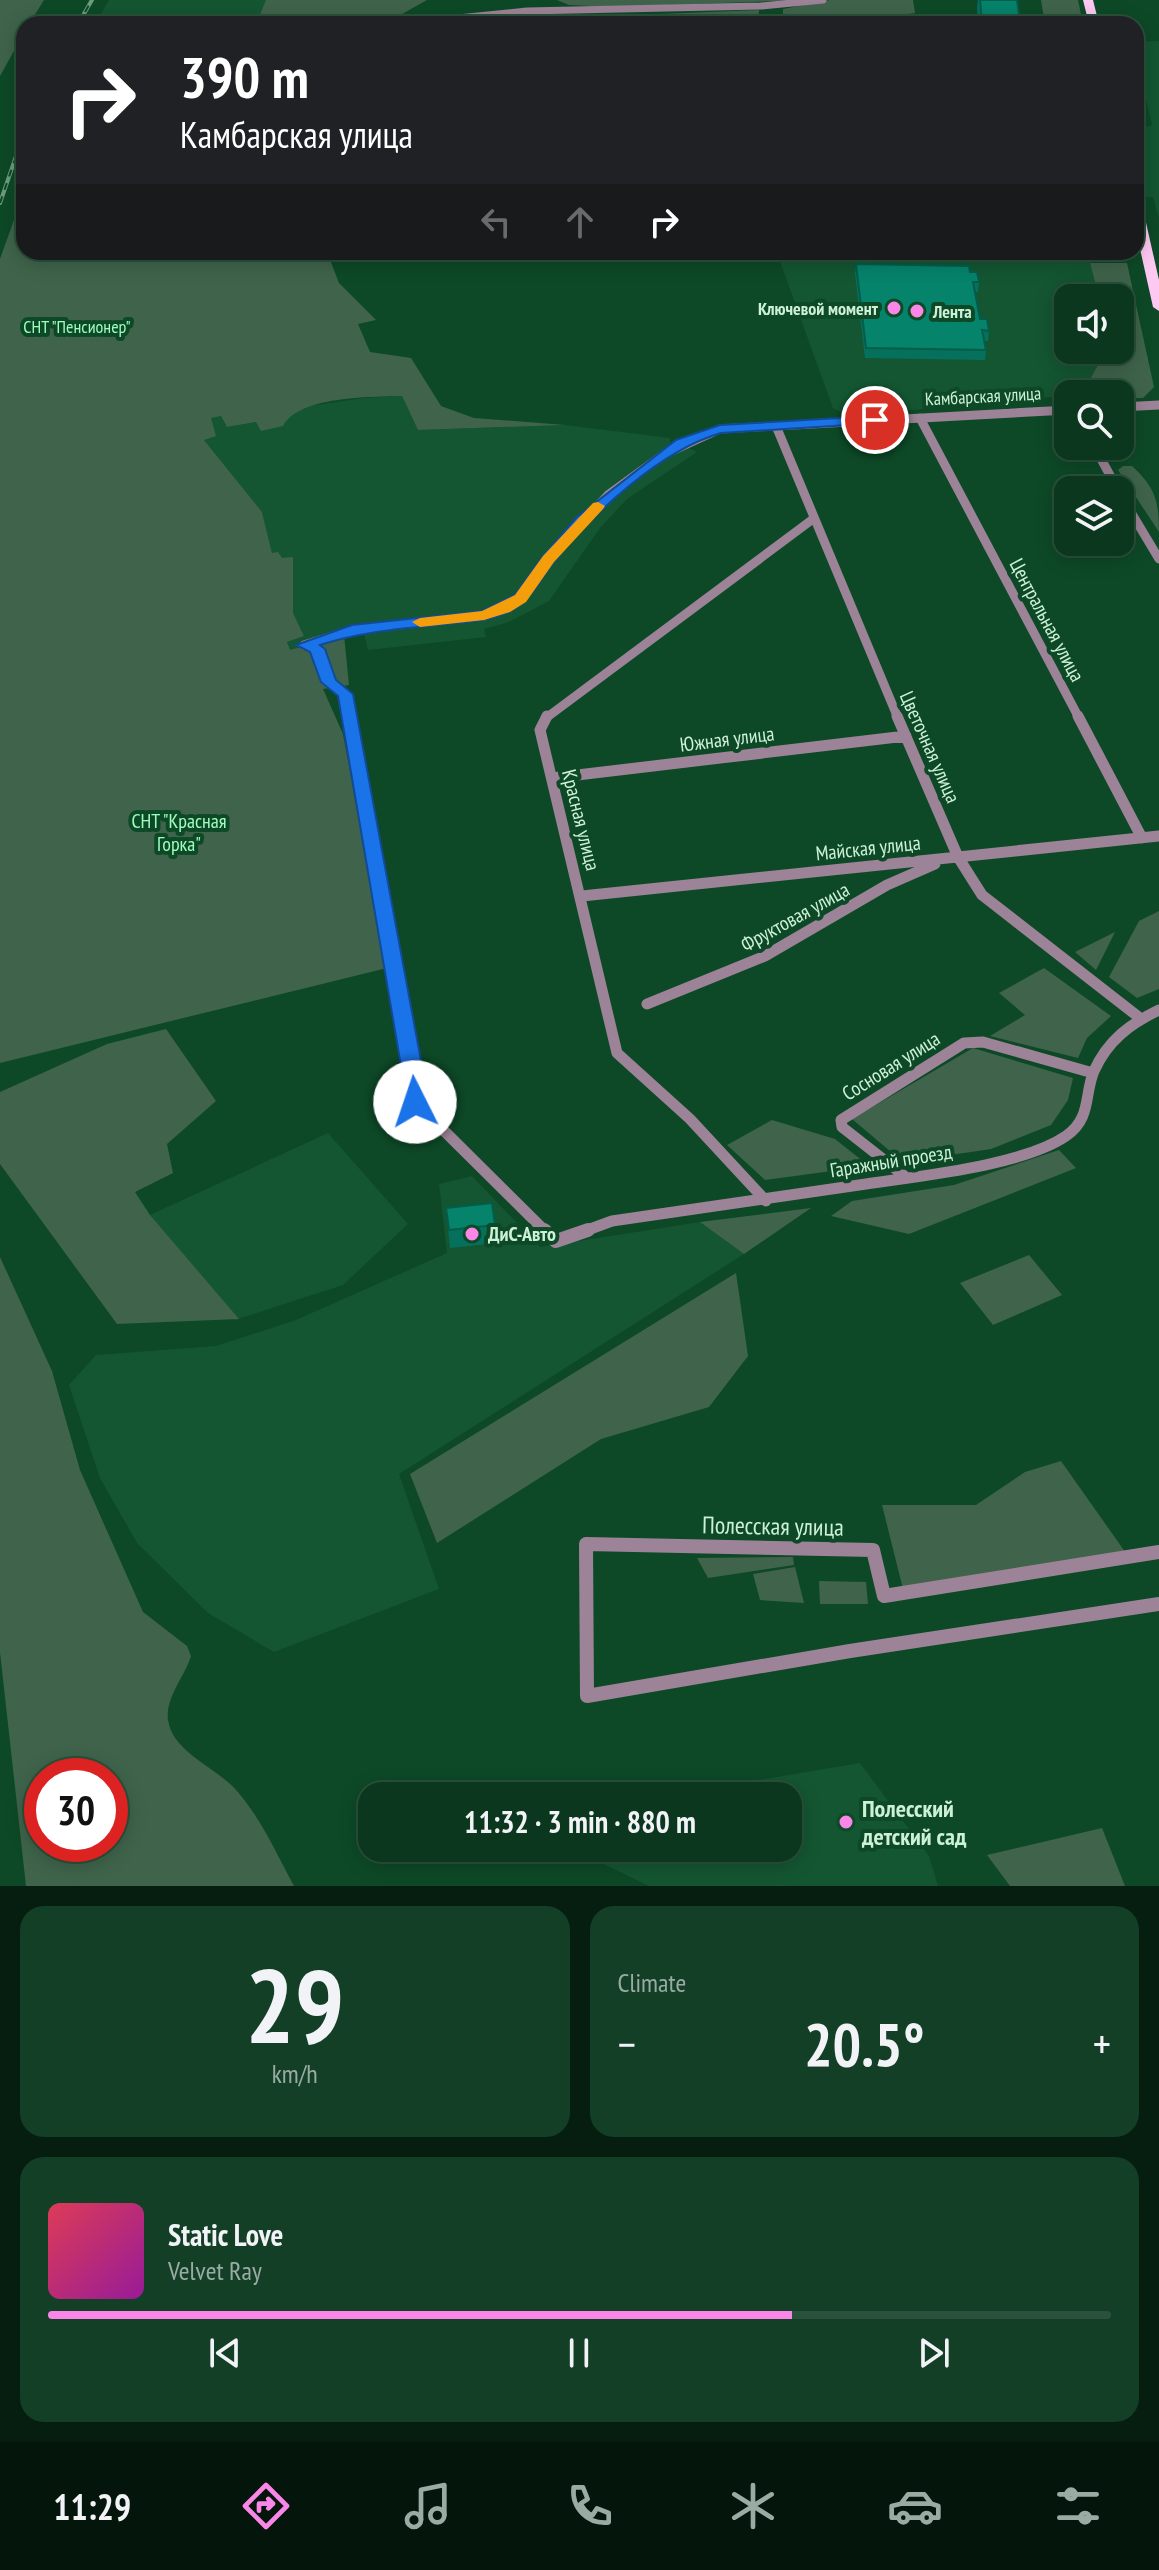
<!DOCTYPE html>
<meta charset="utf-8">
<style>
body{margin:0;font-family:"PT Sans Narrow",sans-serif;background:#133f26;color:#f1f3f6;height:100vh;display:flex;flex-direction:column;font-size:30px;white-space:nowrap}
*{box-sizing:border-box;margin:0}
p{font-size:26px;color:#99aca4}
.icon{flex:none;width:44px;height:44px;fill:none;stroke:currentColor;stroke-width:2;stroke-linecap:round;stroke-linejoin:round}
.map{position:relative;height:1886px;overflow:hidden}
.sheet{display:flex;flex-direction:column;gap:20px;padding:20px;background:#061e10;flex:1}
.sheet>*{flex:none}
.top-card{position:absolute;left:16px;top:16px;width:1128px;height:244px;border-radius:24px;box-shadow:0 4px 20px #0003,0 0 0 2px #2a513b;background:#202124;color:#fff;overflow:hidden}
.fabs{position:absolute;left:1054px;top:284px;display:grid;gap:16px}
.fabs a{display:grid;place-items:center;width:80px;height:80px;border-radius:16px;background:#0a371d;box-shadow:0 4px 20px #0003,0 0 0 2px #2a513b;font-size:40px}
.speed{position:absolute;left:24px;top:1758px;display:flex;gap:16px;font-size:40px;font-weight:700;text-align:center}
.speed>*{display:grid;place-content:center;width:104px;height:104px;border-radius:50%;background:#0a371d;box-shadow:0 4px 20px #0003,0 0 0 2px #2a513b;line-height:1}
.speed .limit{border:12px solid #d22;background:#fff;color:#111}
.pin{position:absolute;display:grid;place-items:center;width:68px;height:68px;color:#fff;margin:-34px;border:4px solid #fff;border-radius:50%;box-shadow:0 2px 8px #0007}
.me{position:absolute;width:88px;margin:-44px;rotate:356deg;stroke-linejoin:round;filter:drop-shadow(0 0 6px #0008)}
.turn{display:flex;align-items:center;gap:28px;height:168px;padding:0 32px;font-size:36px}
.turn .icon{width:104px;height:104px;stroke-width:2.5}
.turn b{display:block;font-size:56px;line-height:68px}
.lanes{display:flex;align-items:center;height:76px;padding:0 32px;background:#0003;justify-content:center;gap:40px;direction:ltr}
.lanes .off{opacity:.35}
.big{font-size:60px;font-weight:700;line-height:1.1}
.sheet .card{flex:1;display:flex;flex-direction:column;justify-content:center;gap:12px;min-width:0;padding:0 28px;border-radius:24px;background:#133f26}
.sheet .dial{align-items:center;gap:0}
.dial b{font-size:104px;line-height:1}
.song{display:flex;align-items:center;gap:24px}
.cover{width:96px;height:96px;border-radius:12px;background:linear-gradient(135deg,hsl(350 70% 55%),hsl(300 70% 35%))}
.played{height:8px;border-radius:4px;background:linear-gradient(90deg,#fa87e7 70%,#2a513b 70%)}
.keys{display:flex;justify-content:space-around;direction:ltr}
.heat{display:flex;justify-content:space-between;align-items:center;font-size:44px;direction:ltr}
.sheet .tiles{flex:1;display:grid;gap:20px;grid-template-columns:1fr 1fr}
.card:last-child{grid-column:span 2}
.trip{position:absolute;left:358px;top:1782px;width:444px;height:80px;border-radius:24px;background:#0a371d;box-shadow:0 4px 20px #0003,0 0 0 2px #2a513b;font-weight:700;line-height:80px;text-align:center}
.menu{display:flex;height:128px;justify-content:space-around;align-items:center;background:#04160c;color:#99aca4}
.menu .icon{width:56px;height:56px}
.menu .current{color:#fa87e7}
.menu b{font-size:36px;color:#f1f3f6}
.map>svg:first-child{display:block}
.built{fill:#145632}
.green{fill:#3f644b;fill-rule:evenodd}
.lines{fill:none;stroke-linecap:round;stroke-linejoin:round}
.minor-far3{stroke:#9d8397;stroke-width:7}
.minor-far2{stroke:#9d8397;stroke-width:9}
.minor-far1{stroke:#9d8397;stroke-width:11}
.minor{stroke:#9d8397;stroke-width:14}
.primary{fill:#fdc8f2;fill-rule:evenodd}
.rail-casing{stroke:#6c9c7e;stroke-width:4}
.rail{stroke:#0d4927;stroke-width:2;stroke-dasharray:7;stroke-linecap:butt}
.wall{fill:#05715c}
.building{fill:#06836b;stroke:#045c4b;stroke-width:2}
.route{fill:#1a73e8;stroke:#114b97;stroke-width:2}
.slow{fill:#f59e0b}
.poi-dot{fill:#fa87e7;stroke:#0d4927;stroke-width:3}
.labels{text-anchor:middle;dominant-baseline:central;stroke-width:8;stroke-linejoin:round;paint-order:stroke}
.far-poi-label{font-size:18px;font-weight:bold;fill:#cdf1d7;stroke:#0d4927;text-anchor:end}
.far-park-label{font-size:18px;fill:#9ffcbd;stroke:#0d4927}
.far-street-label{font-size:18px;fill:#cdf1d7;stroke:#0d4927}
.street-label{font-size:20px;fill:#cdf1d7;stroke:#0d4927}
.park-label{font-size:20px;fill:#9ffcbd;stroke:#0d4927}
.poi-label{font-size:20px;font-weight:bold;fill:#cdf1d7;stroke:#0d4927;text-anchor:start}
.near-street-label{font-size:24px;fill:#cdf1d7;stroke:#0d4927}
.near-poi-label{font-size:24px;font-weight:bold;fill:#cdf1d7;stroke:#0d4927;text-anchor:start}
</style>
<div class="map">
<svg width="1159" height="1886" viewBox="0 0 1159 1886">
<rect width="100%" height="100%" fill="#0d4927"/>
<path class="built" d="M109,0H266L256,24H95Z
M1159,41V218L1153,197H1143L1136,168V130L1152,125L1136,56V42Z
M806,252H1087L1099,298H1068V350H1106L1082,394L849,416L833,408L778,256L806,255Z
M402,396L418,430L565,425L670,438L671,455L687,447L697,452L627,499L600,528L549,601L509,622L484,629L486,637L368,650L364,633L344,635L290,651L287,642L304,636L293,614V558H282L272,553L262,512L204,440L211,418L221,416L227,427L288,417L303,407L364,398Z
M328,1133L408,1224L343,1285L235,1320L150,1215Z
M472,1176L540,1247L700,1222L744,1254L399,1474L439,1589L274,1652L208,1613L137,1543L100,1478L69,1385L96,1355L216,1346L296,1320L447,1253L439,1184Z
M860,1763L929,1856L938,1886H649L583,1854L582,1848H788V1796H663Z"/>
<path class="green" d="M0,0H44L29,24H24V33L0,76Z
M266,0H427L395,18L361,24H256Z
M557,0H804L611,7L569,5Z
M830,0H913L915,13L885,18L783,15V9Z
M1041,0H1078L1083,24H1045Z
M759,10L758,24H633L634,15Z
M621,15L619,24H541V18Z
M24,192V252H327L339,283L376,320L358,324L370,352L411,358L441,406L474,418L565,425L418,430L402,396C370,397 299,396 283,426L261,431L256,422L227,427L221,416L211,418L216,436L204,440L262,512L272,553L278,552L282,558L293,557V613L304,636L287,642L290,650L344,635L349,685L323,689L343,734L387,968L0,1063V259Z
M1090,263H1127L1154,387L1143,398H1120V394H1082L1106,350H1120V298H1099Z
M1123,466H1132C1155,487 1159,501 1159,532L1118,470Z
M1159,911V989L1137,998L1109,977L1139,921Z
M1115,932L1096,970L1075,952Z
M1044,968L1111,1016L1087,1038L1078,1058L990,1036L1025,1015L999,993Z
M166,1029L216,1101L167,1144L173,1173L135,1192L150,1215L239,1319L117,1324L0,1164V1092L107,1044Z
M973,1048L1073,1078L1068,1100L1051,1125L991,1149L903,1162L852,1119Z
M772,1120L835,1139L869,1166L765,1180L727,1145Z
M1059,1150L1076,1168L909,1234L831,1216L852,1201L954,1185Z
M811,1208L744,1254L700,1222Z
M1029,1255L1062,1295L993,1325L960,1283Z
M0,1257L52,1371L80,1470L143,1612L187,1646L191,1656C185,1676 165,1698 168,1720C173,1753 216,1767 236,1790C261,1818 276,1853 294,1886H26L0,1652ZM42,1776H110V1844H42Z
M736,1273L748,1356L709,1407L601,1439L437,1543L410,1474Z
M1061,1461L1128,1556L903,1589L882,1505H976L1025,1472Z
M793,1557L794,1565L708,1578L697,1558Z
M795,1567L804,1603L760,1600L753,1574Z
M819,1581L866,1582L868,1604H820Z
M1102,1828L1125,1886H1010L987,1855Z"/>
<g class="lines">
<path class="minor-far3" d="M398,24L527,11L761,6L823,0"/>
<path class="minor-far2" d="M1120,407L1159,405
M920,418L1079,718
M776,426L898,718
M1094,446L1118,490
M1120,494L1159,559
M304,645L317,649L329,682L345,694L349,718
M304,645L352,630L484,616L509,606L525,592L559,547L608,495L663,455L720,429L1068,410
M546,718L813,519"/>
<path class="minor-far1" d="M349,716L415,1077V1102L546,1232
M547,716L540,730L617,1053L690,1119L766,1201
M897,716L958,857L982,895L1140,1018
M1078,716L1142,838
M552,778L906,736
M582,896L1159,836
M647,1004L765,956L887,885L935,864
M907,1178L842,1127L841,1120L964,1043L983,1042L1093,1073
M582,1232L612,1221C697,1209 781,1196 866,1184C919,1176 1022,1166 1066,1136C1092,1118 1084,1094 1094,1071C1108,1040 1130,1024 1159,1010"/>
<path class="minor" d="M544,1230L556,1241L588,1230
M1159,1552L884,1596L873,1550L586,1544L587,1696L850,1651L1159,1604"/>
<path class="primary" d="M1083,0H1093L1099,24H1089Z
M1136,202L1142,205L1159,280V311L1153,307L1136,231Z"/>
<defs>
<path id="rail" d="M78,24L92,0
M0,203L24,133"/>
</defs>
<use href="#rail" class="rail-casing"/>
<use href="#rail" class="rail"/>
</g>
<path class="wall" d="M978,0H1017L1020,24H978L977,7Z
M856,264L970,272L979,282L978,292H975L980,319L989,331L988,341H984L986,350L985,360L865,358L855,274Z
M446,1208L495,1225L496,1243L450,1248Z"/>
<path class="building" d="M980,0H1017L1020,22L982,21Z
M856,264L969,266L970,272H977L979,282H973L980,319H987L989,331L982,330L986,350L866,348Z
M492,1203L495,1225L449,1230L446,1208Z"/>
<path class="route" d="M875,416L882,420L880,423L721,433C661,450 593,513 554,562C540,579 531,601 511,611C489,622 463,622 439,625C399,629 359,632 320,645L325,649L336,680L353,694L424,1077L422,1107H408L338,696L321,682L310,652L296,645L352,625L482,611L515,595L543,556L577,517L676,440L720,425Z"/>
<path class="slow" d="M598,502L605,506L603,509L554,562L526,602L510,612L484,620L420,627L412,622L420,618L482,611L515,595L543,556L593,503Z"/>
<g class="poi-dot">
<circle cx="894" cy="308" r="8"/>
<circle cx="917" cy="311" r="8"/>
<circle cx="472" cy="1234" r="8"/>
<circle cx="846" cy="1822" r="8"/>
</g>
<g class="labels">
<g class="far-poi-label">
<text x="878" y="308">Ключевой момент</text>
<text x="933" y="311" text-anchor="start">Лента</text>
</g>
<g class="far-park-label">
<text x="77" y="326">СНТ "Пенсионер"</text>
</g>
<g class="far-street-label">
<text transform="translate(983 396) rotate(-3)">Камбарская улица</text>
</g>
<g class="street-label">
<text transform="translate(1047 620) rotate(62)">Центральная улица</text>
<text transform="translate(727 739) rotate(-7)">Южная улица</text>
<text transform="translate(930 747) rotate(66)">Цветочная улица</text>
<text transform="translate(581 820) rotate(76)">Красная улица</text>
<text transform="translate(868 848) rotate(-6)">Майская улица</text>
<text transform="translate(795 917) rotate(-29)">Фруктовая улица</text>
<text transform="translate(891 1066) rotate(-32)">Сосновая улица</text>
<text transform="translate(891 1161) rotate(-9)">Гаражный проезд</text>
</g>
<g class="park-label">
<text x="179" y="821">СНТ "Красная<tspan x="179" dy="23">Горка"</tspan></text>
</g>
<g class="poi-label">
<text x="488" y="1234">ДиС-Авто</text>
</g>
<g class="near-street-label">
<text transform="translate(773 1526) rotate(1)">Полесская улица</text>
</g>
<g class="near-poi-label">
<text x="862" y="1808">Полесский<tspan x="862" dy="28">детский сад</tspan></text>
</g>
</g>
</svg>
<div class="fabs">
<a><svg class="icon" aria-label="sound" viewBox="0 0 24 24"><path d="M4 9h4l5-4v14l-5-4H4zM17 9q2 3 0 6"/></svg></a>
<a><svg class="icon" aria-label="search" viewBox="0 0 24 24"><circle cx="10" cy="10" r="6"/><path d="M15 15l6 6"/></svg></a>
<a><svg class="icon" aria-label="layers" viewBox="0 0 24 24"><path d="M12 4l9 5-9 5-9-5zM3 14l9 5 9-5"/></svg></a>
</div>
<div class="speed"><div class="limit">30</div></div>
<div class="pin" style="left:875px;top:420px;background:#d93025"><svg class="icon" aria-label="arrive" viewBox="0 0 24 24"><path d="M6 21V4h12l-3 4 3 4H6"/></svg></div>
<svg class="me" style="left:415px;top:1102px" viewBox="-20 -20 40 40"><circle r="19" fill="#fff"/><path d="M0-13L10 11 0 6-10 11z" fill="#1a73e8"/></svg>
<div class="trip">11:32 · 3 min · 880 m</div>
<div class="top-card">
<div class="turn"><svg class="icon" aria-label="right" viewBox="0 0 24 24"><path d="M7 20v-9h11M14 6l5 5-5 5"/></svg><div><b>390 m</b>Камбарская улица</div></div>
<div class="lanes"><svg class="icon off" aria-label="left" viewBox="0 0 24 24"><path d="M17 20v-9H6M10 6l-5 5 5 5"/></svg><svg class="icon off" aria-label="ahead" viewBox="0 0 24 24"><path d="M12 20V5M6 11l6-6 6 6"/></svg><svg class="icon" aria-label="right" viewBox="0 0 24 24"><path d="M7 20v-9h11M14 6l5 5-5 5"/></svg></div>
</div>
</div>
<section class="sheet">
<div class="tiles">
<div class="card dial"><b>29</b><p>km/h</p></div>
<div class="card"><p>Climate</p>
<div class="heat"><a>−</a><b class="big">20.5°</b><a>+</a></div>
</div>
<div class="card">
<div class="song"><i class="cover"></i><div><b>Static Love</b><p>Velvet Ray</p></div></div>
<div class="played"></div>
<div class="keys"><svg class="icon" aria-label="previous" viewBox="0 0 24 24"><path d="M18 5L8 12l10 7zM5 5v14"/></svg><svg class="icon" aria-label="pause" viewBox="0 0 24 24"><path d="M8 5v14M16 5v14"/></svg><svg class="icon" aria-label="next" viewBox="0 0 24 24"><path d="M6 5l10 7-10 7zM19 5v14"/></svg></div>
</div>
</div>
</section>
<nav class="menu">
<b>11:29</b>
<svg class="icon current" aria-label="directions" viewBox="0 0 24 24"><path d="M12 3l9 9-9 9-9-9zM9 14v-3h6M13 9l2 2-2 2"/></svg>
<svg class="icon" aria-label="music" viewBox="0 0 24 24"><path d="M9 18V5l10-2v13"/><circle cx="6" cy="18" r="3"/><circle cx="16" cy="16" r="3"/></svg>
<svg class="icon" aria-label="phone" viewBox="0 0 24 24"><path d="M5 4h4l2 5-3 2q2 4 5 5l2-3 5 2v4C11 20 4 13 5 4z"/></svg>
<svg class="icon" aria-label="climate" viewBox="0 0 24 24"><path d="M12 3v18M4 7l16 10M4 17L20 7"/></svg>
<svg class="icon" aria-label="car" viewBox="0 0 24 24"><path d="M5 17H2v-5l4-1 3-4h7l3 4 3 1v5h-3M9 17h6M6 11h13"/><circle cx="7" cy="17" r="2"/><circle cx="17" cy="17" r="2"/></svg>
<svg class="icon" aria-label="filters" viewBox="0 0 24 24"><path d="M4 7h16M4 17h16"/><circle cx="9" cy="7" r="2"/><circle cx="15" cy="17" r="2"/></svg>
</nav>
